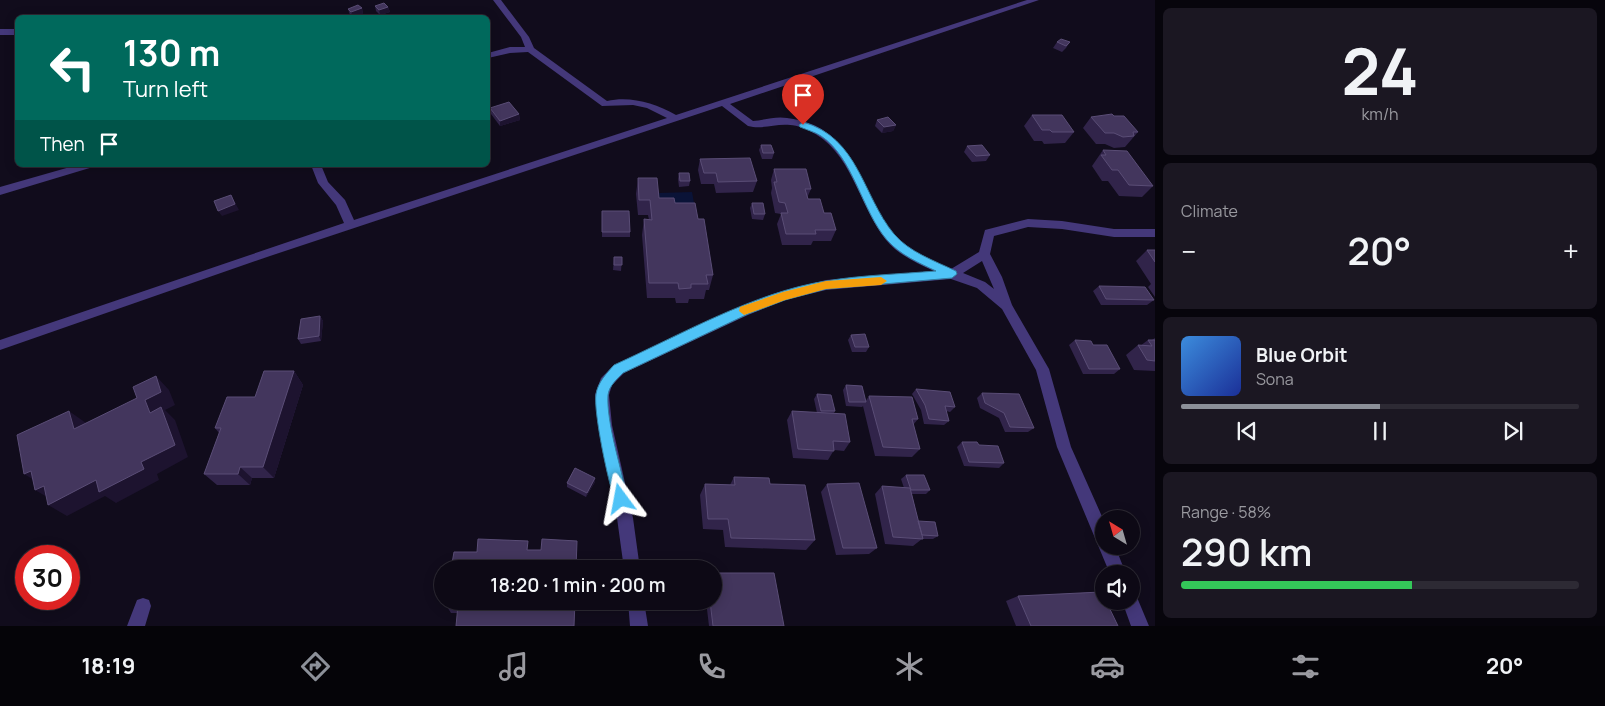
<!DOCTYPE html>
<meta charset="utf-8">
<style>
body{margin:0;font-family:Manrope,sans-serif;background:#1b1722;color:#f1f3f6;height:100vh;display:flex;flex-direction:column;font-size:19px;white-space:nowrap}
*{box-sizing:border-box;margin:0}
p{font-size:16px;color:#9a9aa0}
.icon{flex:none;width:28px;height:28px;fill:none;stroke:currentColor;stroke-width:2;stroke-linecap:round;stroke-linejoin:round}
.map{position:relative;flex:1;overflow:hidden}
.drawer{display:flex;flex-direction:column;gap:8px;padding:8px;background:#07050c;width:450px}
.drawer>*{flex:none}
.guide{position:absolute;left:15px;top:15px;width:475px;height:152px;border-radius:8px;box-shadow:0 2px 12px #0003,0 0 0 1px #2d2a34;background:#00695c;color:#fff;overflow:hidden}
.needle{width:32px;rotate:323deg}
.controls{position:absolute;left:1095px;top:510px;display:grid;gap:10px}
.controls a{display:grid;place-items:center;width:45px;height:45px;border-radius:50%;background:#0d0915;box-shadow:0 2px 12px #0003,0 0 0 1px #2d2a34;font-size:25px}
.speed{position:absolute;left:15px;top:545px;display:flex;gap:10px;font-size:25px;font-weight:700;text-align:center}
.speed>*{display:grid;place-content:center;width:65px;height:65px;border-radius:50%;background:#0d0915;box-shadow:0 2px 12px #0003,0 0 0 1px #2d2a34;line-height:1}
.speed .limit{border:8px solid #d22;background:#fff;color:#111}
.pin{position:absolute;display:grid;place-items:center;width:42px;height:42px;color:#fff;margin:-51px -21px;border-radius:50% 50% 50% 0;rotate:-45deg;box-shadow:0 0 5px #0007}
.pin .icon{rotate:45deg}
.me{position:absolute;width:55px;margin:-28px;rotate:347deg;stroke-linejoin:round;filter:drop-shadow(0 0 4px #0008)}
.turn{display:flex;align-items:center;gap:18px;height:105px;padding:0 25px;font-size:22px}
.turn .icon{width:65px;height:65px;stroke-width:2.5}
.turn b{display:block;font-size:35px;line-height:42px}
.then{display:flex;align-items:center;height:48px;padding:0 25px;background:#0003;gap:10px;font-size:19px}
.big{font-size:38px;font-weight:600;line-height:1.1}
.drawer .widget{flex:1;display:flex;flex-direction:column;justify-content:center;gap:8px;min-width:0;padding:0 18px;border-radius:8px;background:#1b1722}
.drawer .dial{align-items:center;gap:0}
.dial b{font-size:65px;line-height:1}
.song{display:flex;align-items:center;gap:15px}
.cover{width:60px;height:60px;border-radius:8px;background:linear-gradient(135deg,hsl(210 70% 55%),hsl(230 70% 35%))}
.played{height:5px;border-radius:2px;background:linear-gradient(90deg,#8c9099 50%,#2d2a34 50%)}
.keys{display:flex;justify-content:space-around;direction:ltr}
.heat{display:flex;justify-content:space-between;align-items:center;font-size:28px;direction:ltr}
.charge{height:8px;border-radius:4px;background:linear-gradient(90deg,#34c759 58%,#2d2a34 0)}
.trip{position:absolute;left:434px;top:560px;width:288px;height:50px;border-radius:25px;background:#0d0915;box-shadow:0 2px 12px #0003,0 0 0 1px #2d2a34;font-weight:600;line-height:50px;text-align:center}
.menu{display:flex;height:80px;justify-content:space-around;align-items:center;background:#050408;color:#9a9aa0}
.menu .icon{width:35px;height:35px}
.menu .selected{color:#8c9099}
.menu b{font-size:22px;color:#f1f3f6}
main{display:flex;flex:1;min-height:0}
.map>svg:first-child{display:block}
.water{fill:#0a1337}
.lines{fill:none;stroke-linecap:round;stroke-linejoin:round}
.street{fill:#44387a;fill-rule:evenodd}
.wall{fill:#31244a}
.shaded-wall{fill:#1d132f}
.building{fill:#43365d;stroke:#5a4d76}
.route{fill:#4fc3f7;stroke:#337fa1}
.slow{fill:#f59e0b}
</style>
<main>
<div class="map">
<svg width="1155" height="626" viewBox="0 0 1155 626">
<rect width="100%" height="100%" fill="#110c1c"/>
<path class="water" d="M692,192L694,203H660L659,193Z"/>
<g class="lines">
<path class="street" d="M493,0H501L529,37L534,48L607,101C631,96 654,103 676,115L1027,0H1039L730,104L753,121C764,120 776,116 787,118C858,126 857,194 896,236C911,252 932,260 951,269L979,252L985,230L1028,219L1062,221L1114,229H1155V237H1114L1062,229L1028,227L994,236L990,254L1002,277L1012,305L1049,369L1071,447L1104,521V546H1115L1126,574H1110L1057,447L1036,370L1002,309L977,288L951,279L826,290L785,300L748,315L624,373L612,385L609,395L612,425L633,518L640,569H624L617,518L598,425L595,395L601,378L614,365L740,307L783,291L826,280L934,271C917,263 898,255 886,240C858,205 852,150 808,130C782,118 768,131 748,126L722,106L270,256L0,350V340L344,223L336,205L318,183L311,165H321L328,182L345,200L354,220L667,118L647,108L633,105L602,106L528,52L510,53L488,58V53L510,47H525L521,37ZM982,261L994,289L985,282L963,273Z
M0,29H18V35H0Z
M77,165H94L93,167L0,195V187Z
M1131,593L1136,595L1149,626H1131L1122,601H1131Z
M143,598L149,600L151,606L145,626H127L137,600Z
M628,601H644L648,626H630Z"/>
</g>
<path class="wall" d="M375,6L388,7L390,12L380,15L376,11Z
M362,8L363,14L353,17L350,15L348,9Z
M1057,42H1070L1066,48L1062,52L1053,48Z
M490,108L519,114L520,120L500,126L491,114Z
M1032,115L1074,132L1065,143L1044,144L1042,141H1034L1024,126Z
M1114,116L1138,132L1125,147L1114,148L1105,144H1096L1083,128L1091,117Z
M877,120L896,125L893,131L882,133L875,126Z
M761,145L774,153L772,159H762L759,150Z
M967,146L990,155L986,161L972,162L964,152Z
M1103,150L1153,186L1142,197L1119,196L1108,181H1102L1092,166Z
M700,159L757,181L753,192L716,193L714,184H701L698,170Z
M774,169L811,189L807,198L824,213L836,230L831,241H813L811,245H782L777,224L781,214L775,213L771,193L772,188L771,180Z
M679,173L690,181L689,186L679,187L678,179Z
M638,178L659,198L675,203L698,219L713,275L709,290H706L704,299H689L688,303H676L675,298H647L642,235L644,219L649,220L648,215H638L636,194Z
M752,203L765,214L763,220L752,219L750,208Z
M602,217L630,232V237H602Z
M1147,250H1155V297L1148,287L1151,284L1136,261Z
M614,257H622L621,271L613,270Z
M1099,286L1154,300L1147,305H1101L1093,291Z
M320,316L323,321L321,341L301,344L298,339Z
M851,335L869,347L866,352H852L848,340Z
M1155,338V371L1134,370L1126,355L1138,345L1140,346L1148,340H1152Z
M1075,340L1093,345L1120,369L1114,374H1083L1069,345Z
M294,371L303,385L274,478H252L250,485H217L204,474L219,433L215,428L255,397Z
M846,385L865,402L869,396L918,419L913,425L920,449L912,457L875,456L863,406L862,407L846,406L843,390Z
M916,389L955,407L950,412L946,411L949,421L944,425L924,424L921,410L912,394Z
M982,393L1034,428L1028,432H1005L999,418L980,408L977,398Z
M817,394L835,411L834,413L850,442L844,451L834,450L828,460L793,458L787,420L792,411L817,413L814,399Z
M962,442L1004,463L999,468L964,466L957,447Z
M906,475L930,490L926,494H912L918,521L938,536L933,539H922L913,546L885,544L875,494L882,486L904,488L901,479Z
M734,477L770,484L815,540L806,550L725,547L723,530L703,529L700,495L705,484L730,485Z
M595,478V482L586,497L567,487V483Z
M827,484L877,548L869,554L836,555L821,492Z
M1018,596L1118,626H1016L1006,601Z
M446,601L575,626L457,613H451L446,605Z
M706,601H712L784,626H709Z"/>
<path class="shaded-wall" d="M388,7L390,12L380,15L379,10Z
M362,8L363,14L353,18L351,12Z
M519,114L520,120L500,126V121Z
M896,125L893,131L882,133L884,127Z
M231,195L239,210L222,216L218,211Z
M320,316L323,321L321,341L319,336Z
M294,371L303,385L274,478L263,467Z
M156,376L169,390L175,405L165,410L175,420L188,457L157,474L159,480L116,503L105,496L67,516L48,505L54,501L35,490L44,486L96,480L141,462L150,413L145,400Z
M69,411L86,423L74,429Z
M240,467L252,478L250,485L238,474Z
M31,471L44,486L24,474Z
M595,478V482L586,497L587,493Z"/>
<path class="building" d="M384,3L388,7L379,10L375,6Z
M358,5L362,8L351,12L348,9Z
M361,15L362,18H352Z
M1061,39L1070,42L1066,46L1057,42Z
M509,102L519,114L500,121L490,108Z
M1112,114L1114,116H1124L1138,132H1133L1134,136L1123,137L1114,133H1105L1091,117Z
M1032,115H1062L1074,132H1052L1050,130H1042Z
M888,117L896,125L884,127L877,120Z
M761,145H771L774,153H763Z
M982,145L990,155L976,156L967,146Z
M1103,150L1127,151L1153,186L1129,185L1118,170H1112L1101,155H1106Z
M750,158L757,181L718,182L716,173H704L700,159Z
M774,169H806L811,189H805L808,199H820L824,213H831L836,230H815L816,234H786L781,213H788L785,203L779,202L774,182H777Z
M679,173H689L690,181H680Z
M638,178H657L659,198H674L675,203H695L698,219H704L713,275H706L708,284H691V288L679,289L678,283H649L644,219L652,220L650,200H639Z
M231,195L235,204L218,211L214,201Z
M752,203H763L765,214H754Z
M602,211H629L630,232H602Z
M1147,250H1155V262Z
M614,257H622V265H614Z
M1099,286L1145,287L1154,300L1106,299Z
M320,316L319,336L298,339L301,319Z
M865,334L869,347H855L851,335Z
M1075,340L1091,341L1093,345H1107L1120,369H1089Z
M1148,340H1155V361L1147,360L1138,345L1152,346Z
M264,371H294L263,467H240L238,474H204L221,428H215L227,397H255Z
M156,376L161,392L145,400L150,413L161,407L175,445L141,462L144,469L99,492L96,480L48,505L44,486L35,490L31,471L24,474L17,435L69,411L74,429L137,398L133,387Z
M846,385L862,386L866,402H849Z
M916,389L950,392L955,407L945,406L949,421L929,419L925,405Z
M982,393L1019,394L1034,428L1010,427L1004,413L985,403Z
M817,394L831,395L835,411H821Z
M869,396L912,397L918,419H912L920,449L883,447Z
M792,411L845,414L850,442L833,441L834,451L798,449Z
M962,442H977L979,445L998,446L1004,463L969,462Z
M575,468L595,478L587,493L567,483Z
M906,475H924L930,490H911Z
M734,477L769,478L770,484L805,485L815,540L731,538L728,519H708L705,484L735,485Z
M859,483L877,548H843L827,484Z
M882,486L910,488L923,539L893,537Z
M918,521L935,522L938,536L922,535Z
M478,539L528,541L527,550H541L542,539L577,541L576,569H451L454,552H477Z
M712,573H774L784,626H713L710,601H712Z
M1101,592L1104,597V601H1106L1118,626H1031L1018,596Z
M446,601H575L574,626H456L458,605H446Z"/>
<path class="route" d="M803,122C859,138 862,195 894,234C909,252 935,261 956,271L957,274L952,278L826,289L785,300L748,314L623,373C617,379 609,386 608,395C606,421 622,472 628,499L626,504L621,506L616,504C609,487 593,411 596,394C598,382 606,374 614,365C680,335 755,292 826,281C862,275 900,274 936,271C919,263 900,255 887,240C862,211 853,157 821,136C815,132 807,130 800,127L799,125Z"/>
<path class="slow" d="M881,277L887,281L881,285L826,289L785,300L744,315L739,311L740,307L783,292L826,281Z"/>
</svg>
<div class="controls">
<a><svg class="needle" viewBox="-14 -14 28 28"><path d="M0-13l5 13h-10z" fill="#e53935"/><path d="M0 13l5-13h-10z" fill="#9a9aa0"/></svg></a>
<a><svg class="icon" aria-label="sound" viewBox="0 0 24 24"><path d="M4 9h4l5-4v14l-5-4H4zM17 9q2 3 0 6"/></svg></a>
</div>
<div class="speed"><div class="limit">30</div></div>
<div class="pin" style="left:803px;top:125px;background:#d93025"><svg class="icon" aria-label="arrive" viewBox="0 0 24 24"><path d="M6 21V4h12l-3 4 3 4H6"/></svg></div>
<svg class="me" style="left:621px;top:499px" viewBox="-20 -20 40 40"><path d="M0-17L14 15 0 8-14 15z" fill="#4fc3f7" stroke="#fff" stroke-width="4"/></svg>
<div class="trip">18:20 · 1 min · 200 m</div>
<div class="guide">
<div class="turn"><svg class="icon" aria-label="left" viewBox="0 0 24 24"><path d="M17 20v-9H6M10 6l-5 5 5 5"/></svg><div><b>130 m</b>Turn left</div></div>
<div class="then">Then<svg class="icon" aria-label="arrive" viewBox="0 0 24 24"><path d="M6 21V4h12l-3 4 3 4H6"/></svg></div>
</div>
</div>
<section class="drawer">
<div class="widget dial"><b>24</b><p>km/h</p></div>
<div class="widget"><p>Climate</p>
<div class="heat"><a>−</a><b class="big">20°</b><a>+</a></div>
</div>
<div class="widget">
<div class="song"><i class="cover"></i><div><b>Blue Orbit</b><p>Sona</p></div></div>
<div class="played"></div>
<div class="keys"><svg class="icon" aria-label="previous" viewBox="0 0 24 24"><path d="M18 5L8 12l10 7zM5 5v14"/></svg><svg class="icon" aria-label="pause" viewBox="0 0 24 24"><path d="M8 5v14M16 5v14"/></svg><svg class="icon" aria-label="next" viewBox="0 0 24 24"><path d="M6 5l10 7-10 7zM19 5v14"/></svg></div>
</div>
<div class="widget"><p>Range · 58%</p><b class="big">290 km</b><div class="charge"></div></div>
</section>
</main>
<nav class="menu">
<b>18:19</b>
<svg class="icon selected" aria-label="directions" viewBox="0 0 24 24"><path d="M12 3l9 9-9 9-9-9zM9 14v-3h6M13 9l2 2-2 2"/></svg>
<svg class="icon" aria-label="music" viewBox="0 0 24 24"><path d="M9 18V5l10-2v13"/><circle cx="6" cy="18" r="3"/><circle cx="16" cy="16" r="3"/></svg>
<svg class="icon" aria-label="phone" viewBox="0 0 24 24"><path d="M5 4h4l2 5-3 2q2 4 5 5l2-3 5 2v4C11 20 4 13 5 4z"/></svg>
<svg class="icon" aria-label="climate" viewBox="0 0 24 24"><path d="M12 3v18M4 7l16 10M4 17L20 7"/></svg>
<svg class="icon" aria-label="car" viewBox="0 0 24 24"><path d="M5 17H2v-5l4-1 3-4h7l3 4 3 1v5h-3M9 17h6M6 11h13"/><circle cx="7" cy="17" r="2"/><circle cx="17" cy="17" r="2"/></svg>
<svg class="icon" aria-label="filters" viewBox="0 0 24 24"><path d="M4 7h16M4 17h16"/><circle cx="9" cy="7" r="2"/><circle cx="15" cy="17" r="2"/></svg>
<b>20°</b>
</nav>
